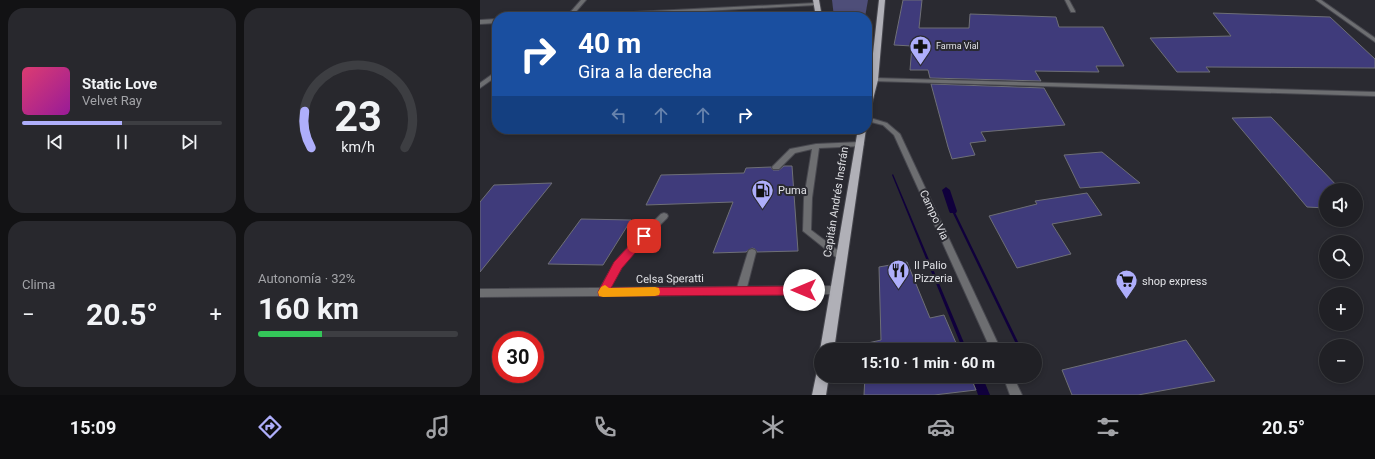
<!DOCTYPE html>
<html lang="es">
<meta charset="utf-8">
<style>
body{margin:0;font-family:Roboto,sans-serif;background:#28282d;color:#f1f3f6;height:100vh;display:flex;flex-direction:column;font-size:15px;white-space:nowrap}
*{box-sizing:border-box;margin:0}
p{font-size:13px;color:#a2a3a7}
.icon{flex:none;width:22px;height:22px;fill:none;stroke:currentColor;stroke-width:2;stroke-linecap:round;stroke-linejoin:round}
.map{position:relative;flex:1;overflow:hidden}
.side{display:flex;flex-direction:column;gap:8px;padding:8px;background:#121214;width:480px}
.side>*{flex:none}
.guide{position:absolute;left:12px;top:12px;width:380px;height:122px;border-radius:16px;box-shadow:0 2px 6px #0003,0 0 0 1px #3d3e42;background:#1a4fa0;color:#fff;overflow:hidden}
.tools{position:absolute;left:839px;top:183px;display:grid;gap:8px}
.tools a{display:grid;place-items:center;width:44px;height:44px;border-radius:50%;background:#202025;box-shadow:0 2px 6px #0003,0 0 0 1px #3d3e42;font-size:20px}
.speed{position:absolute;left:12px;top:331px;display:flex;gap:8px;font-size:20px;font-weight:700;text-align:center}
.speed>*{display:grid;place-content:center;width:52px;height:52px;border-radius:50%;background:#202025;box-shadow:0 2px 6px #0003,0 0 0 1px #3d3e42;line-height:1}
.speed .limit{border:6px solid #d22;background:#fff;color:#111}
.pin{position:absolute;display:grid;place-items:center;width:34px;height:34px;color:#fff;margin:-17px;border-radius:8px;box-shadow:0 2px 6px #0006}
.me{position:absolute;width:44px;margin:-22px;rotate:270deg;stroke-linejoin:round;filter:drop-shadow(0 0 3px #0008)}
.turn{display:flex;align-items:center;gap:14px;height:84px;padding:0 20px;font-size:18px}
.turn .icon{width:52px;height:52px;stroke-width:2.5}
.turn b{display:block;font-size:28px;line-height:34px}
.lanes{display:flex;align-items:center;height:38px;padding:0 20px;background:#0003;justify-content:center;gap:20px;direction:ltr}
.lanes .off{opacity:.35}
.big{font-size:30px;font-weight:700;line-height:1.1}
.side .widget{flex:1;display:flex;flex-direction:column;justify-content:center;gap:6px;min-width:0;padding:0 14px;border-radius:16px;background:#28282d}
.side .dial{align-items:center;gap:0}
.dial svg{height:104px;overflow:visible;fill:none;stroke:#3d3e42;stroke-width:7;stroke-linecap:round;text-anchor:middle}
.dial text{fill:#f1f3f6;stroke:none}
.song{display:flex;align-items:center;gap:12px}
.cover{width:48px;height:48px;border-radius:6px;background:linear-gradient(135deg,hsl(340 70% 55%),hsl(300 70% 35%))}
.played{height:4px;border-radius:2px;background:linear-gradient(90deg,#aeaefb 50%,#3d3e42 50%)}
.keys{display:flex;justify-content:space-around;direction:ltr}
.heat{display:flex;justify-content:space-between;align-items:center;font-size:22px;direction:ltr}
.charge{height:6px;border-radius:3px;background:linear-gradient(90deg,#34c759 32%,#3d3e42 0)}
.side .tiles{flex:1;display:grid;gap:8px;grid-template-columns:repeat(2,1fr)}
.trip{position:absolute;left:334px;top:343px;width:228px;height:40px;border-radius:20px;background:#202025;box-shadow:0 2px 6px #0003,0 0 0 1px #3d3e42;font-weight:700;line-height:40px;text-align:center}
.dock{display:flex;height:64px;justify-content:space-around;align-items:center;background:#0d0d0f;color:#a2a3a7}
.dock .icon{width:28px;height:28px}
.dock .on{color:#aeaefb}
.dock b{font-size:18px;color:#f1f3f6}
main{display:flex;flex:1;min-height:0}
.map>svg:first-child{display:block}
.green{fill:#4e4e79}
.water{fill:#10003c}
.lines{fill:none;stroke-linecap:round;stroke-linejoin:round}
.stream{fill:#10003c;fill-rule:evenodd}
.building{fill:#3f3b7b;stroke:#6e6f76}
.service-casing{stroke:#47474e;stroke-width:2}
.minor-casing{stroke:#47474e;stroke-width:2}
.tertiary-casing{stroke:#47474e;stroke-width:2}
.primary-casing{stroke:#47474e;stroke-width:2}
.service{fill:#6d6e71;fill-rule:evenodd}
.minor{fill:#6d6e71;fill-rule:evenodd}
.tertiary{fill:#6d6e71;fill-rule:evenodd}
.primary{fill:#b0b0b7;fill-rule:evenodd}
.route{fill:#e11d48;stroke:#92132f}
.slow{fill:#f59e0b}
.labels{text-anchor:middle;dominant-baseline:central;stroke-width:4;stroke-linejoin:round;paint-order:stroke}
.far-poi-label{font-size:9px;fill:#e0e1e5;stroke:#2a2a31;text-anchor:start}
.poi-label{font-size:11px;fill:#e0e1e5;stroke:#2a2a31;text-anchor:start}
.street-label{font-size:11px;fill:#e0e1e5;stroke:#2a2a31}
</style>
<main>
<section class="side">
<div class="tiles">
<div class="widget">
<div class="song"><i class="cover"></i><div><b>Static Love</b><p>Velvet Ray</p></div></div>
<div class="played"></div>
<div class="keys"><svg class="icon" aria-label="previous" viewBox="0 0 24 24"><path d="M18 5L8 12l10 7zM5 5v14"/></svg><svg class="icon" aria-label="pause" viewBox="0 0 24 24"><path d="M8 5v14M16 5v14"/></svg><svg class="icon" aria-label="next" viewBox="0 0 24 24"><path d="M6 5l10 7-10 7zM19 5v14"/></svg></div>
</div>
<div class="widget dial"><svg viewBox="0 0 100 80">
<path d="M14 69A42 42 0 1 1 86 69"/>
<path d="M14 69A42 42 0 0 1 9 41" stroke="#aeaefb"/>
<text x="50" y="56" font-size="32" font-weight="700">23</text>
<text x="50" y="72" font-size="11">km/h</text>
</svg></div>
<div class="widget"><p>Clima</p>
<div class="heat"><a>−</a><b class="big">20.5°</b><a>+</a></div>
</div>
<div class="widget"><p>Autonomía · 32%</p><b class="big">160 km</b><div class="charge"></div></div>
</div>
</section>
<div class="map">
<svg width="895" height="395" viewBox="0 0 895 395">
<rect width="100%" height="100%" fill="#2a2a31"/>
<path class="green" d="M352,0H388L385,17H354Z"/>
<path class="water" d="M413,174L487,350H483L412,175Z
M470,202L542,350H539L468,203Z"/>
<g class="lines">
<path class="stream" d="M466,187L470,190L477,211L476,213H470L469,211L462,190Z
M492,376H502L510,395H498Z"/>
</g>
<path class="building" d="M423,0H442L439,28H489L490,14L576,17L579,27H623L644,66H616L619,72L555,71L561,81L450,78L448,70H430L432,46L414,45Z
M733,13L850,17L895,59V68L726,67L730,72H697L670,38L751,36Z
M451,84L564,88L585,125L501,132L506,141L490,143L495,155L472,159L468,147Z
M791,117L861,190H846V208L827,207L752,118Z
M622,152L660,183L600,188L584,155Z
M304,166H312L318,251L277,252L275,249L272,248L266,252L233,253L253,202L166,205L181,175L264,173L266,168L291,167L293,170H299Z
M72,183L0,272V202L14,185Z
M607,193L622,215L572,224L591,254L537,268L509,216L557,204L555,201Z
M101,219L151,220L123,265L68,264Z
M427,262L450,318L464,315L479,350H388V343L401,340L399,267Z
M706,340L735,381L658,395H592L582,370Z
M385,376H490L496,390L454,395H384Z"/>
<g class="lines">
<defs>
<path id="service" d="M380,142L384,144L383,146L339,148L332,198L331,230L364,255L365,257L364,259L361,261L358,259L323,231L324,198L332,149L315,153L299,169H293L292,167L310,149L336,144Z
M184,213L187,214L188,216L187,218L158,247L141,268L126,295L123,296L120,295L118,292L135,262L152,243L181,214Z
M272,249L275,250L276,252L266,291L264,294L261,295L258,294L256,291L268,252L269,250Z"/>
<path id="minor" d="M101,0H106L93,15L336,3L338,4L336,5L115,17H83L88,15Z
M585,0H589L595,11V12H591Z
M836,0H841L895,38V42Z
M17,19V23L0,24V20Z
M17,71V76L0,88V83Z
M394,78L895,92V96L392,81L391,80Z
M356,286L359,287L361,290L359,293L356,294L0,297V289Z"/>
<path id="tertiary" d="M387,117L407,123L420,134L521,350H511L414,135L403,125L387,121Z
M523,376H533L542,395H530Z"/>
<path id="primary" d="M333,0H339L342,17H336Z
M399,0H405L398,80L391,107L387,109V92L390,80Z
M378,129H386L354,350H341V351L340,350Z
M341,370V376H349L346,395H332L337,371Z"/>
</defs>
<use href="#service" class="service-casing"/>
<use href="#minor" class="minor-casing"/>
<use href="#tertiary" class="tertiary-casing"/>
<use href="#primary" class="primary-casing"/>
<use href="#service" class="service"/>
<use href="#minor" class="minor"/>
<use href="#tertiary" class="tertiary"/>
<use href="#primary" class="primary"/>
</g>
<path class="route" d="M164,232L169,236L168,238L142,268L131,288L324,286L328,287L330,290L328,293L324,295L119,296L118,292L134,262L161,233Z"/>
<path class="slow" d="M125,285L129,288L175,287L179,288L180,292L179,295L175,296L123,297L119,296L118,292L121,287Z"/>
<defs>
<symbol id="pharmacy-pin" viewBox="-11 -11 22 30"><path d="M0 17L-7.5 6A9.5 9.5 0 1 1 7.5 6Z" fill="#aeaefb" stroke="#2a2a31"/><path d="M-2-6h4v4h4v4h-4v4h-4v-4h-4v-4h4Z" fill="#111"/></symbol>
<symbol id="fuel-pin" viewBox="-11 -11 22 30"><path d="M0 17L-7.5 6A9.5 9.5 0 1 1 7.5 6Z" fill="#aeaefb" stroke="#2a2a31"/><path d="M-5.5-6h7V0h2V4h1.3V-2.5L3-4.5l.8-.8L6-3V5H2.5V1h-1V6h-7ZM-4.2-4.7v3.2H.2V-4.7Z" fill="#111"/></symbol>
<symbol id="restaurant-pin" viewBox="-11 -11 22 30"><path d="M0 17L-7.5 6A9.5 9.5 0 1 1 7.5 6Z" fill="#aeaefb" stroke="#2a2a31"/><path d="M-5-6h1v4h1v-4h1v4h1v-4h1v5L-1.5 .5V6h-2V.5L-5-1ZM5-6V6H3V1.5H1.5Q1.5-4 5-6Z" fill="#111"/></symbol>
<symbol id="supermarket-pin" viewBox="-11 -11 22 30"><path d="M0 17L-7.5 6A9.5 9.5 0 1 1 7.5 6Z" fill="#aeaefb" stroke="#2a2a31"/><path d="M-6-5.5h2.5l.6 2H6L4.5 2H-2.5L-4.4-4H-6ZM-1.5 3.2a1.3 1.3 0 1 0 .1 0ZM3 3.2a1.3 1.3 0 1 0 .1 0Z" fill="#111"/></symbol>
</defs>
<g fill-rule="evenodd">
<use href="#pharmacy-pin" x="428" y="34" width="25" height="34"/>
<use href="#fuel-pin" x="270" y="178" width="25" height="34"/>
<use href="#restaurant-pin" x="406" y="258" width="25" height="34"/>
<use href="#supermarket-pin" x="634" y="268" width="25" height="34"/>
</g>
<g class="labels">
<g class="far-poi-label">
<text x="456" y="46">Farma Vial</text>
</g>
<g class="poi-label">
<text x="298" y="190">Puma</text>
<text x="434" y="265">Il Palio<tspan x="434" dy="13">Pizzeria</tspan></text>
<text x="662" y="281">shop express</text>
</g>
<g class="street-label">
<text transform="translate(356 202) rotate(-81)">Capitán Andrés Insfrán</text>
<text transform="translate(454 215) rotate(65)">Campo Via</text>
<text transform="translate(190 279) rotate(-1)">Celsa Speratti</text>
</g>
</g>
</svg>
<div class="tools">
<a><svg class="icon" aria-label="sound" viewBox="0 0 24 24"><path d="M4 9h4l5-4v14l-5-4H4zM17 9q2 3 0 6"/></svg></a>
<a><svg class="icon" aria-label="search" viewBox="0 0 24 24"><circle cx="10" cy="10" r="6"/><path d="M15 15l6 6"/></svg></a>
<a>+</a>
<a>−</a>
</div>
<div class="speed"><div class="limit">30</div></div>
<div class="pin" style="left:164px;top:236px;background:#d93025"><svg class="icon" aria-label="arrive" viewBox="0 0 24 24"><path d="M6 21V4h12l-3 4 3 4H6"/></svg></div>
<svg class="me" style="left:324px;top:290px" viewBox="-20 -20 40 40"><circle r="19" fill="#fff"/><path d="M0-13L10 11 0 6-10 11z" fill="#e11d48"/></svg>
<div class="trip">15:10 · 1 min · 60 m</div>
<div class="guide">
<div class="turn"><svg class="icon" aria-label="right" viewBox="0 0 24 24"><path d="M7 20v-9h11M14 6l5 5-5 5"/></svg><div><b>40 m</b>Gira a la derecha</div></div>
<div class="lanes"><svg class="icon off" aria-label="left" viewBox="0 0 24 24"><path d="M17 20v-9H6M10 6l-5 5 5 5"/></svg><svg class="icon off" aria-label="ahead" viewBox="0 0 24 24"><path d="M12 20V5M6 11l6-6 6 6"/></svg><svg class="icon off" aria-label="ahead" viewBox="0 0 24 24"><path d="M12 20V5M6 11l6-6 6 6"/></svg><svg class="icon" aria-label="right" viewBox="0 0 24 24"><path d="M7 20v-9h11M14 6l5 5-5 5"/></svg></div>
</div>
</div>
</main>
<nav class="dock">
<b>15:09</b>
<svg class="icon on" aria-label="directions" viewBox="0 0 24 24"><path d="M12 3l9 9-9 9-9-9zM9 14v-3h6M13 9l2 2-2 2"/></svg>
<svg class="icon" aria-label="music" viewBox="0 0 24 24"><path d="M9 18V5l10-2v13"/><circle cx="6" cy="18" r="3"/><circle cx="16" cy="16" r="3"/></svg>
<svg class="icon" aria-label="phone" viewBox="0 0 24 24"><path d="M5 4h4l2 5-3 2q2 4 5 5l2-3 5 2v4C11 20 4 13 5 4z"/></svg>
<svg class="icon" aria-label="climate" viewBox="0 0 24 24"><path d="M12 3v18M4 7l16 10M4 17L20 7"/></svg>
<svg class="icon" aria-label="car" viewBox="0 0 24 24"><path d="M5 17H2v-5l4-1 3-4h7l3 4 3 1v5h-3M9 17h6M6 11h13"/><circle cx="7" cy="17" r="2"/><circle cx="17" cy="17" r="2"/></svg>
<svg class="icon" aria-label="filters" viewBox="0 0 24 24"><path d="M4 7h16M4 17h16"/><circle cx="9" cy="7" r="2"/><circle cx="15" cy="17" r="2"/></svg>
<b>20.5°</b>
</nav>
